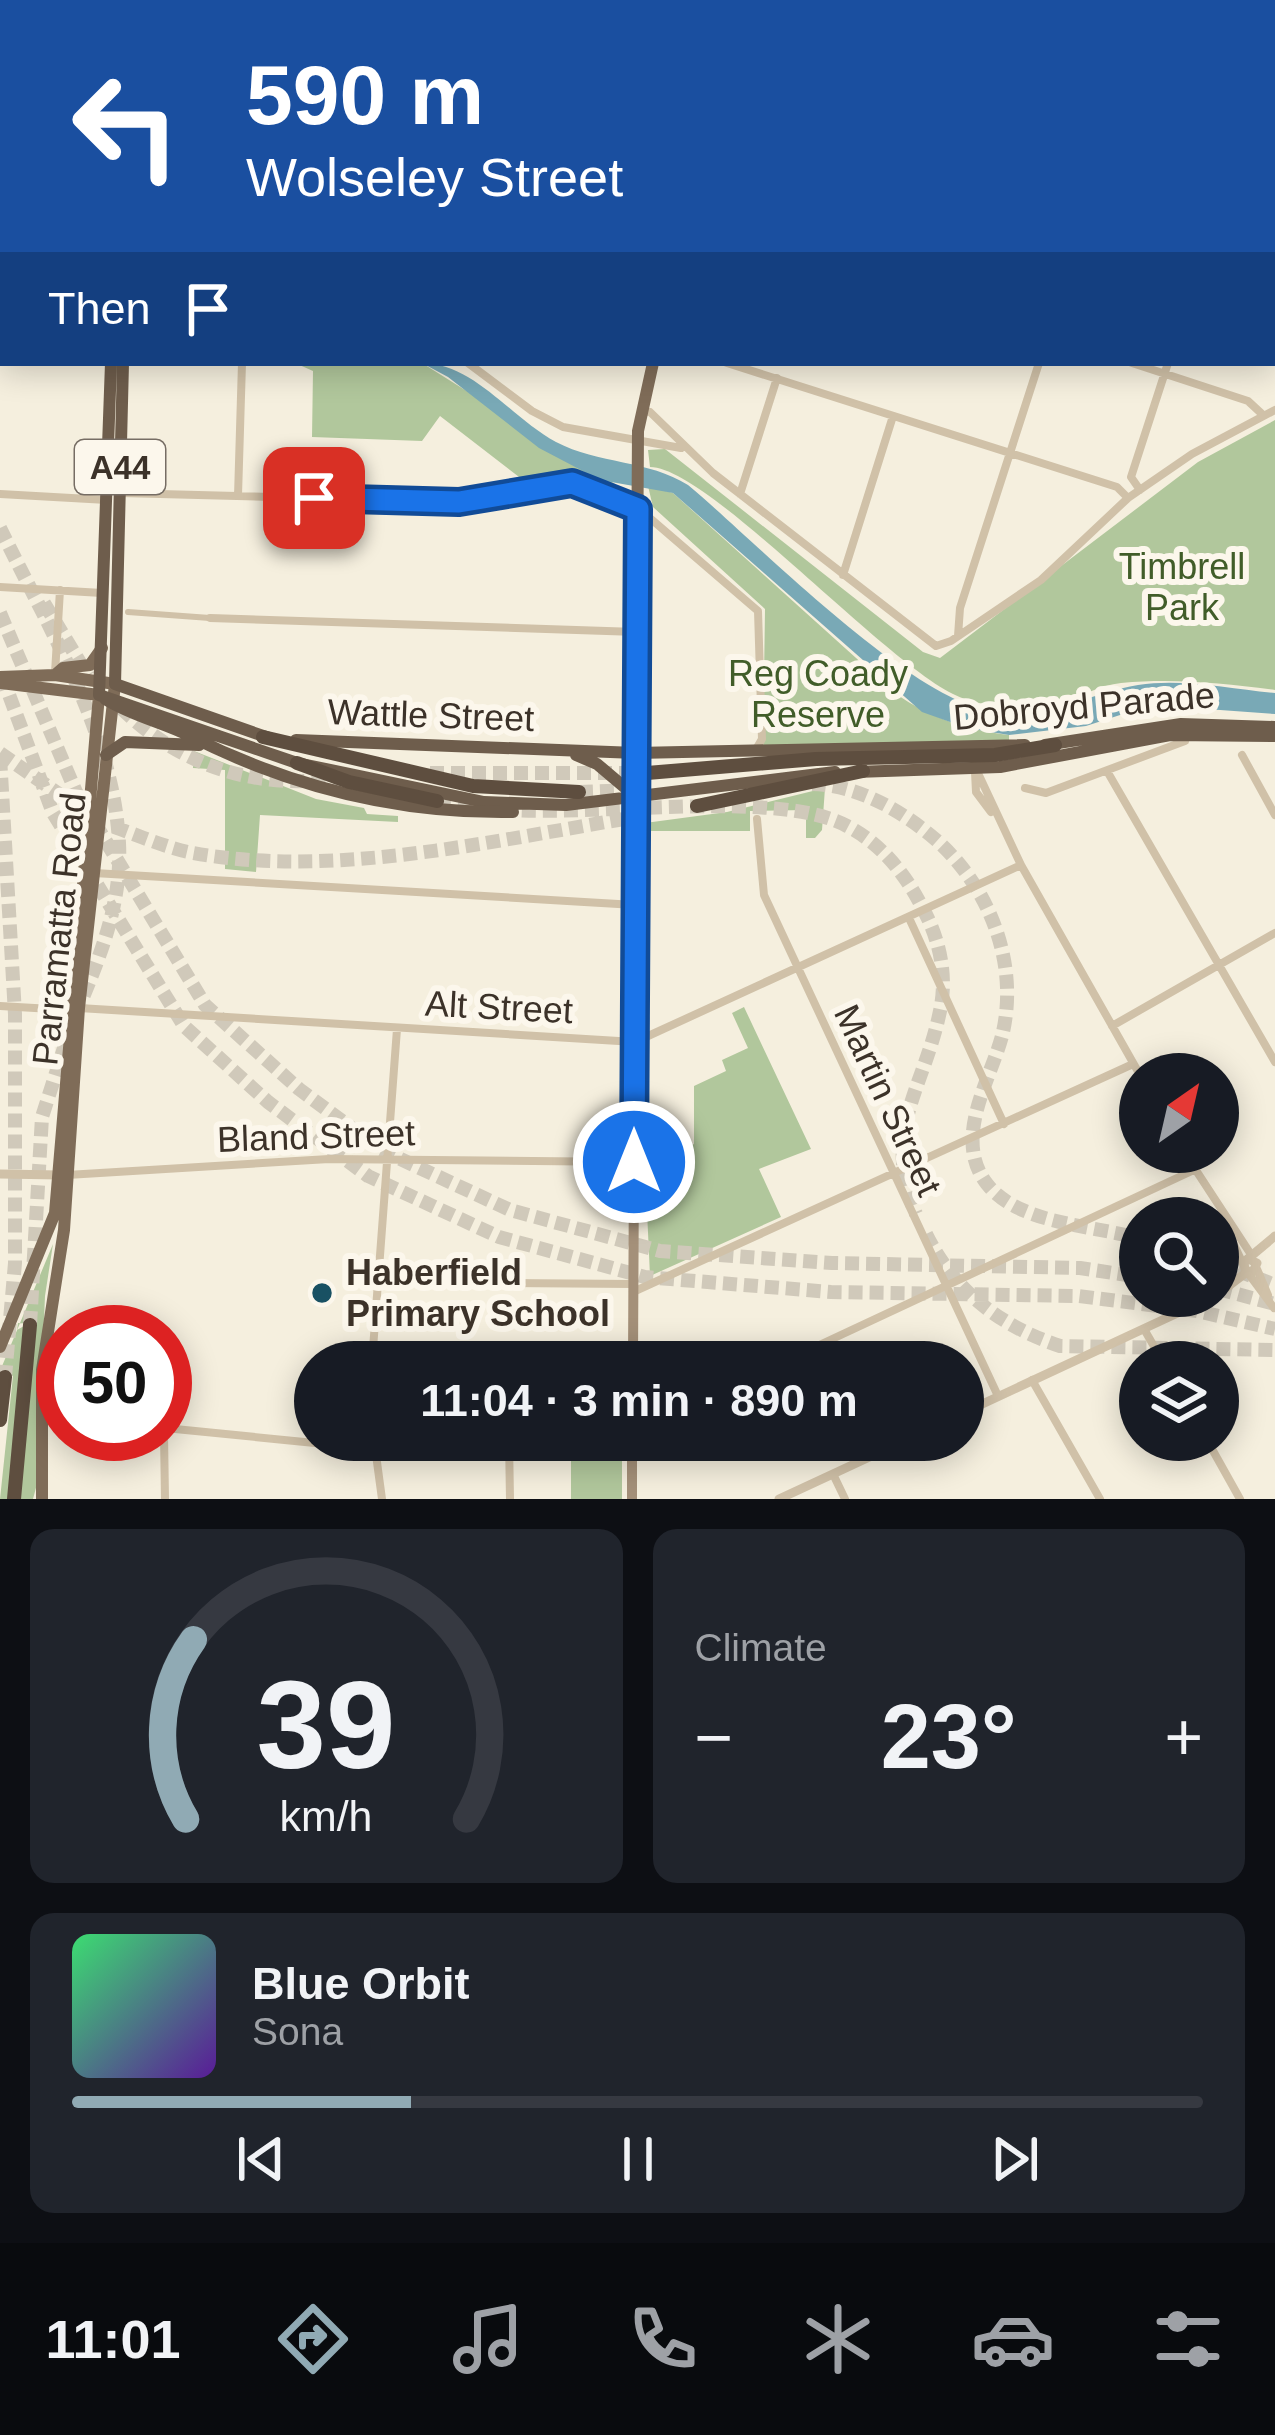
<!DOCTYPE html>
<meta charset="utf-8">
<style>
body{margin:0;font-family:Helvetica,sans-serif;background:#20242c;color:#f1f3f6;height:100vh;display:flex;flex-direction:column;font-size:45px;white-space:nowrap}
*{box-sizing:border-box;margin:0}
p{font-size:39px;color:#9ea1a6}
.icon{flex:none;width:66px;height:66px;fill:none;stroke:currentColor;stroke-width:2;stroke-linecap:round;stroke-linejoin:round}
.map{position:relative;height:1499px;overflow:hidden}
.panel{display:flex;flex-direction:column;gap:30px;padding:30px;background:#0d0f14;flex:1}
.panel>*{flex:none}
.guide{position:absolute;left:0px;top:0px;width:1275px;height:366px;box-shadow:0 6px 30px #0003;background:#1a4fa0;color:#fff;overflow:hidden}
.needle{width:78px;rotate:34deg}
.controls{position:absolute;left:1119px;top:1053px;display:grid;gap:24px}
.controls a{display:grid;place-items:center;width:120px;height:120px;border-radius:50%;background:#171b24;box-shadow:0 6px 30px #0003;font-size:60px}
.speed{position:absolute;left:36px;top:1305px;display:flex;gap:24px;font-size:60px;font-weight:700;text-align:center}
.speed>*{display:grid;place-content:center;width:156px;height:156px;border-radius:50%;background:#171b24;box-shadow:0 6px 30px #0003;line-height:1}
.speed .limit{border:18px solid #d22;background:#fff;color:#111}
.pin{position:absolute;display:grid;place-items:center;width:102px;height:102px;color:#fff;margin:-51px;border-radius:24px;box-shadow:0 6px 18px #0006}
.me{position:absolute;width:132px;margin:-66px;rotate:0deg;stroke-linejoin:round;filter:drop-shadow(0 0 9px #0008)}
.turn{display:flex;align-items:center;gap:42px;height:252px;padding:0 48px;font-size:54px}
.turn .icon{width:156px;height:156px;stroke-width:2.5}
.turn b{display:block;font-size:84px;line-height:102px}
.then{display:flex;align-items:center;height:114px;padding:0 48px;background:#0003;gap:24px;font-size:45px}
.big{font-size:90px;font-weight:700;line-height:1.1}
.panel .card{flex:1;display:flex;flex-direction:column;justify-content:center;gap:18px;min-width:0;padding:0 42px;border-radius:24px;background:#20242c}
.panel .dial{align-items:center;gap:0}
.dial svg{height:312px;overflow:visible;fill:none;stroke:#363941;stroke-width:7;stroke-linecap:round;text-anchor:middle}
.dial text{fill:#f1f3f6;stroke:none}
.song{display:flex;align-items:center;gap:36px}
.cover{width:144px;height:144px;border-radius:18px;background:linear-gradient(135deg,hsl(140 70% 55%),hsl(270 70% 35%))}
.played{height:12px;border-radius:6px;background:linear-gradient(90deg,#90aab4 30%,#363941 30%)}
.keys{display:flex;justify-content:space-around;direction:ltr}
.heat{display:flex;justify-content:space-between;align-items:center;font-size:66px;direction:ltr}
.panel .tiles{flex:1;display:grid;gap:30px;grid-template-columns:1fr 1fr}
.card:last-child{grid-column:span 2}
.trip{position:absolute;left:294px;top:1341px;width:690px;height:120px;border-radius:60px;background:#171b24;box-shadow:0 6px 30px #0003;font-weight:700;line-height:120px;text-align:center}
.tab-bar{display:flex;height:192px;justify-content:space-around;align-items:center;background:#090b0e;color:#9ea1a6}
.tab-bar .icon{width:84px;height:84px}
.tab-bar .on{color:#90aab4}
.tab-bar b{font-size:54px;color:#f1f3f6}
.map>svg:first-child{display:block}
.green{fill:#b1c79c}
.water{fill:#79a9b6}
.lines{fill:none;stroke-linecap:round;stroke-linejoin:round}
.motorway-tunnel{stroke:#d0c9ba;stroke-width:14;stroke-dasharray:14 7;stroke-linecap:butt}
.pedestrian{stroke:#d0c1a8;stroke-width:6}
.minor{stroke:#d0c1a8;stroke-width:8}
.tertiary{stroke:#d0c1a8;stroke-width:9}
.secondary{stroke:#a49079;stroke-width:10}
.primary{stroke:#7f6c58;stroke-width:12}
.trunk{stroke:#6e5d4c;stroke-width:12}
.motorway{stroke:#5e4e3f;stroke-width:14}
.route-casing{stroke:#114b97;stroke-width:30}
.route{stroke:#1a73e8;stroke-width:21}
.poi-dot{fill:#195163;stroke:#fcf7ec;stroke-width:4.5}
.labels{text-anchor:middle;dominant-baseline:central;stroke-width:12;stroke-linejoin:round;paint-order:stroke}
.shield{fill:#fcf7ec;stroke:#766d64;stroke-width:3}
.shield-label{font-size:33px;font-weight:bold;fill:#3c3229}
.park-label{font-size:36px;fill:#415d29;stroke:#fcf7ec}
.street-label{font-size:36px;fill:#3c3229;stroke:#fcf7ec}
.poi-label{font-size:36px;font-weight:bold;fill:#3c3229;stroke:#fcf7ec;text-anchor:start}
</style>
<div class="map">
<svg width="1275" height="1499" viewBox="0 0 1275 1499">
<rect width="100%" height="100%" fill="#f5efde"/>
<path class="green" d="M295,363H422L615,484L614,492L574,477L523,480L440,416L422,441L312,437L313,371Z
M1275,420V690C1222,683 1174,678 1121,683C1100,685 1081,697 1060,702C1029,709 981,709 953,694C879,657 707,467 650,467L648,450L665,449L923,652L940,658L1198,462Z
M648,486L673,493L896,694C931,718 967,730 1009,735V743L763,747L765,609L653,507Z
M194,751L316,799L364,808L367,814L398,816V822L260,815L256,872L225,869V770L193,768Z
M825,788L822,830L815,838H806V810L750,811V831H647L645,823L727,812Z
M744,1007L811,1149L759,1169L781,1217L650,1276L645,1167L694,1144V1086L726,1071L722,1060L748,1048L732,1013Z
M53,1244L45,1296L37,1484L33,1499H20L36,1324L18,1323L17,1330L24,1326L9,1499H0L13,1376L0,1371Z
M571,1440H622V1499H571Z"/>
<path class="water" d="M422,363C474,363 511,418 556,442C598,464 649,460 688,485C760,545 916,708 1004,714C1054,716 1091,693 1138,685C1182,678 1231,689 1275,693V714L1151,705L1086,726L1009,735L967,728L922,712L673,493L600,480L539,448L448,377Z"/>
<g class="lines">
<path class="motorway-tunnel" d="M0,528C47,625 114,734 119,843C122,900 102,952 81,1002
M44,603L88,676
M0,613L76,792L205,1005L299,1089L381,1150L510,1210L660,1251L832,1263L1080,1268L1140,1277
M2,676L53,813L184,1026L268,1102L368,1176L499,1237L645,1277L831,1292L1079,1296L1197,1311L1275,1329
M121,708C183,768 257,790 342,778
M0,753L89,815
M0,757L15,1014V1263L5,1377
M430,773H647
M812,784C857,785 901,810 935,839C989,886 1020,964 1002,1036C990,1081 952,1139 987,1184C1019,1225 1095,1225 1140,1239
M579,792L634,790
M437,801L479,807
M501,809C590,818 777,788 847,826C880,843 904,872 921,905C939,937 948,974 940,1011C924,1089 881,1131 916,1214
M114,827C140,836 167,848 193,853C333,878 486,842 624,819
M926,1234C954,1291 1000,1326 1060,1346L1275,1350
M1218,1263L1275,1285
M1218,1289L1275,1304
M30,1325L42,1117L70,1029"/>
<path class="pedestrian" d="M128,612L210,618"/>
<path class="minor" d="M306,0L310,3
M166,3L169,0
M594,3L597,0
M953,3L954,0
M1272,236H1275
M468,363L532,411L563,427L681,448
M727,363L1117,487L1128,498
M1132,363L1248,401L1262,414
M641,411L650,412L713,473L936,646L951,641L1041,580L1128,498L1192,454L1275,410
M1140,490L1131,477L1168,363
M121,493L459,502L577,484L644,513L758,611L762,739L755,751
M0,494L107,500
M740,494L777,378
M238,496L242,363
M843,575L893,416
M0,587L102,593
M210,618L637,632
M958,636L960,608L1039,363
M55,673L60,590
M1242,755L1275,815
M976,769L1021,865L1140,1075
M1107,771L1275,1062
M975,772L976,792L991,812
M1025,788L1046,793L1185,741
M757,819L764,895L998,1396
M94,873L635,905
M909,918L1004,1124
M0,1006L69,1010
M79,1008L635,1042L1021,865
M1112,1026L1275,933
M1184,1152L1252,1256
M67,1175L329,1159L634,1162
M1228,1232L1243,1264
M1257,1269L1268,1295
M1248,1273L1274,1308
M381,1282L633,1284
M633,1292L1133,1064
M1144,1329L1163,1362
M372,1362L397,1029
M783,1362L1194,1170
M1032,1380L1100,1499
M41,1414L63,1416
M165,1428L375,1449
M164,1434L165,1499
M374,1440L382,1499
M509,1440L510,1499
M1207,1440L1240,1499
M833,1474L845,1499"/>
<path class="tertiary" d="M889,0L898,3
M1272,68L1275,65
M0,107L3,106
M1272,115L1275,116
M0,1174L60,1175
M1248,1259L1257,1263L1253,1272L1245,1270L1244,1262L1275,1236
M1218,1294L1247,1272
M963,1413L1214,1296
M779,1499L906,1440"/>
<path class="secondary" d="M633,1362L636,753
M632,1499V1440"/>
<path class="primary" d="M468,0L471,3
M645,0L646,3
M507,3L510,0
M55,675L63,668L90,665L102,648
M0,677L55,675L115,684L79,1008L64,1230L42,1370V1499
M636,753L638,431L653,363
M0,1347L55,1213L99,695L1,683"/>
<path class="trunk" d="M32,0L33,3
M44,0L45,3
M123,363L115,684L269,738
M99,695L297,763L484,802L566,805L835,772
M99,695L111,363
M105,699C132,716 162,722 190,736C293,788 398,814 513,812
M296,740L636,753L1025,745
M1045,745L1181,724L1275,727
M106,755L125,742L199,745
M576,755L597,764L636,797
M856,772L1000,767L1170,735L1275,736"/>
<path class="motorway" d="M263,737L473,786L579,792
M297,763L349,782L437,801
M647,773L816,759L995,755L1055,745
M697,806L863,771
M0,1420L5,1377
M14,1499L30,1325"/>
</g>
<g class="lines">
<defs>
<path id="route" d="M314,498L459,502L572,483L638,509L634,1162"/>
</defs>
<use href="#route" class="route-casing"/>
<use href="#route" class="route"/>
</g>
<circle class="poi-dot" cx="322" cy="1293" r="12"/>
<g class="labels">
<rect class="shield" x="75" y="440" width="90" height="54" rx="9"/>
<g class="shield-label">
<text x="120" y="467">A44</text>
</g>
<g class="park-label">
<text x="1182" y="566">Timbrell<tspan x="1182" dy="41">Park</tspan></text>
<text x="818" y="673">Reg Coady<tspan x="818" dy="41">Reserve</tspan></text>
</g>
<g class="street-label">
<text transform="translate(1084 706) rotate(-5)">Dobroyd Parade</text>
<text transform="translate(431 715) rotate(2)">Wattle Street</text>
<text transform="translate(59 929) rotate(-84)">Parramatta Road</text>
<text transform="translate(499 1007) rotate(3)">Alt Street</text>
<text transform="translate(888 1100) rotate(65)">Martin Street</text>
<text transform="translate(316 1136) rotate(-2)">Bland Street</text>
</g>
<g class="poi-label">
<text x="346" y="1272">Haberfield<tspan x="346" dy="41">Primary School</tspan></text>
</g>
</g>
</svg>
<div class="controls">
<a><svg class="needle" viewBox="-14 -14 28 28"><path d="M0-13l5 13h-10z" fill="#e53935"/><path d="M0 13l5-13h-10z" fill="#9ea1a6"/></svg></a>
<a><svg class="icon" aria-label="search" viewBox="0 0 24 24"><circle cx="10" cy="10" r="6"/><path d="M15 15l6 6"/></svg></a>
<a><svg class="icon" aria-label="layers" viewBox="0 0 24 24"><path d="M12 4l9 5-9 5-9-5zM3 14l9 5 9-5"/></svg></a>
</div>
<div class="speed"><div class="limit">50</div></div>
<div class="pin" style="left:314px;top:498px;background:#d93025"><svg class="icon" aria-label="arrive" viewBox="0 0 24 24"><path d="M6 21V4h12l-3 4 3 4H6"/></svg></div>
<svg class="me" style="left:634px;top:1162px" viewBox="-20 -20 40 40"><circle r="17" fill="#1a73e8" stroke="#fff" stroke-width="3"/><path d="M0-11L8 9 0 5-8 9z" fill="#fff"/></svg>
<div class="trip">11:04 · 3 min · 890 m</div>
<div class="guide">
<div class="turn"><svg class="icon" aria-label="left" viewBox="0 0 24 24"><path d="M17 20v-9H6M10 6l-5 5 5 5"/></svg><div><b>590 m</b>Wolseley Street</div></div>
<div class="then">Then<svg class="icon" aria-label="arrive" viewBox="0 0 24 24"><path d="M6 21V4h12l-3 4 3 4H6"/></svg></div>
</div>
</div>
<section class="panel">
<div class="tiles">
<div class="card dial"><svg viewBox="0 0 100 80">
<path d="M14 69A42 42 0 1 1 86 69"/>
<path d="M14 69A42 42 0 0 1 16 23" stroke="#90aab4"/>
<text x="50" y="56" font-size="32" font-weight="700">39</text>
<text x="50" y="72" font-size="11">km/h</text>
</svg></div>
<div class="card"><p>Climate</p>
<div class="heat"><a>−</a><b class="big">23°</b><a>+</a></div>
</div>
<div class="card">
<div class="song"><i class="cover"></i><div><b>Blue Orbit</b><p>Sona</p></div></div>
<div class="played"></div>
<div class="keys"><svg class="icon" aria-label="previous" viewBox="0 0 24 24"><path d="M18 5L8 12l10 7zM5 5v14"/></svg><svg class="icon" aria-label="pause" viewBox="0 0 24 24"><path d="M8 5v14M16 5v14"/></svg><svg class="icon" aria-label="next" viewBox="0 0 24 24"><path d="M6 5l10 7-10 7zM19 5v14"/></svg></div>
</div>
</div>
</section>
<nav class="tab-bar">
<b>11:01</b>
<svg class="icon on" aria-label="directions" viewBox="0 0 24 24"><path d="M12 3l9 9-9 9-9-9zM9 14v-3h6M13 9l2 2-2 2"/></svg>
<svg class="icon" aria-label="music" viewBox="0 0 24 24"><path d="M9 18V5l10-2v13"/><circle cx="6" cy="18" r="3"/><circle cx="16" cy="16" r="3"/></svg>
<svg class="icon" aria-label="phone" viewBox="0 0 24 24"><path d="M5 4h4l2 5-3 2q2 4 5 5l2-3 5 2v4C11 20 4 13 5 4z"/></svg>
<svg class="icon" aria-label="climate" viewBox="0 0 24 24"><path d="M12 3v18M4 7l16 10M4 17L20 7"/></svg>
<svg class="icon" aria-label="car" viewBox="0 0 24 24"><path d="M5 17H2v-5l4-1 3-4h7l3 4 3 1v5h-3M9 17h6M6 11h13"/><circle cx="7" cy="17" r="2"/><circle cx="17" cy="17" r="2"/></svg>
<svg class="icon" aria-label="filters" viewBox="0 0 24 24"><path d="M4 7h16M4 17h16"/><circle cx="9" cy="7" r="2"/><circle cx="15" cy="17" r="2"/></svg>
</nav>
